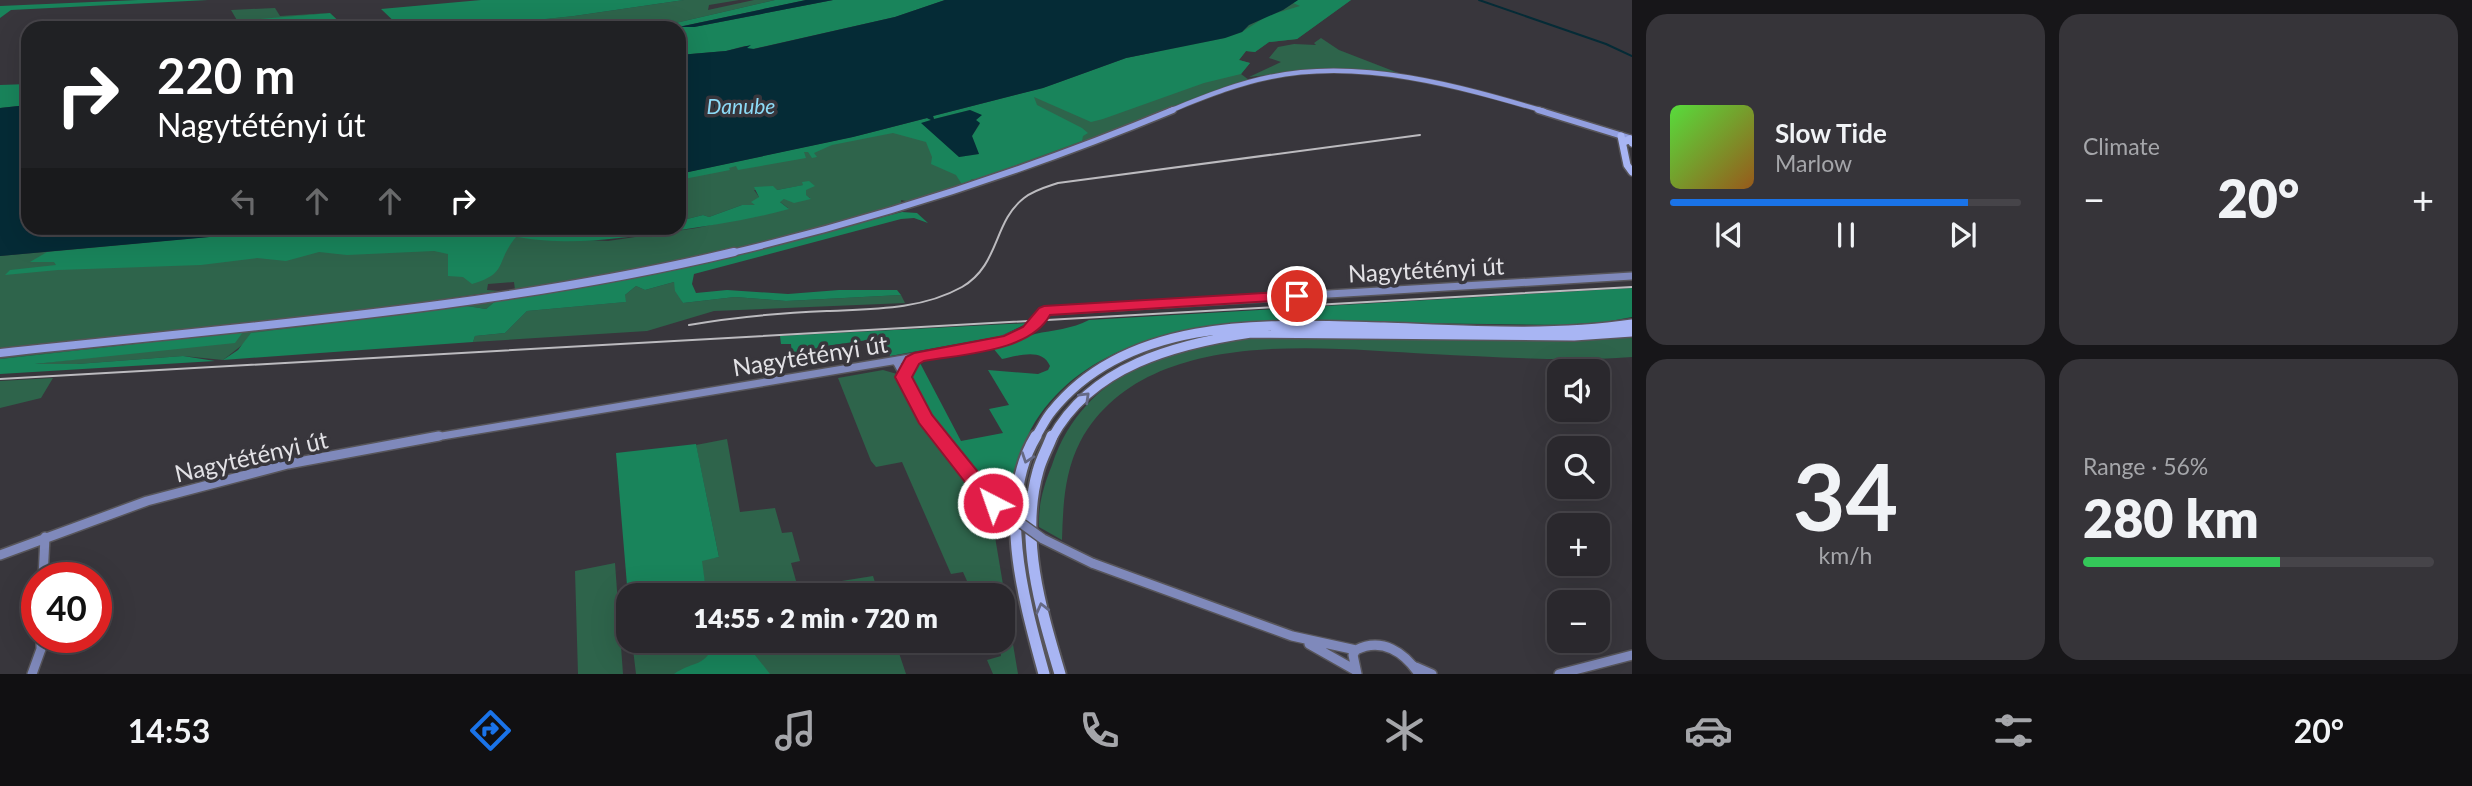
<!DOCTYPE html>
<meta charset="utf-8">
<style>
body{margin:0;font-family:Lato,sans-serif;background:#363439;color:#f1f3f6;height:100vh;display:flex;flex-direction:column;font-size:26px;white-space:nowrap}
*{box-sizing:border-box;margin:0}
p{font-size:23px;color:#a5a6aa}
.icon{flex:none;width:38px;height:38px;fill:none;stroke:currentColor;stroke-width:2;stroke-linecap:round;stroke-linejoin:round}
.map{position:relative;flex:1;overflow:hidden}
.panel{display:flex;flex-direction:column;gap:14px;padding:14px;background:#171619;width:840px}
.panel>*{flex:none}
.banner{position:absolute;left:21px;top:21px;width:665px;height:214px;border-radius:21px;box-shadow:0 7px 28px #0002,0 0 0 2px #464449;background:#202124;color:#fff;overflow:hidden}
.controls{position:absolute;left:1547px;top:359px;display:grid;gap:14px}
.controls a{display:grid;place-items:center;width:63px;height:63px;border-radius:14px;background:#2a282d;box-shadow:0 7px 28px #0002,0 0 0 2px #464449;font-size:35px}
.speed{position:absolute;left:21px;top:562px;display:flex;gap:14px;font-size:35px;font-weight:700;text-align:center}
.speed>*{display:grid;place-content:center;width:91px;height:91px;border-radius:50%;background:#2a282d;box-shadow:0 7px 28px #0002,0 0 0 2px #464449;line-height:1}
.speed .limit{border:10px solid #d22;background:#fff;color:#111}
.pin{position:absolute;display:grid;place-items:center;width:60px;height:60px;color:#fff;margin:-30px;border:4px solid #fff;border-radius:50%;box-shadow:0 2px 7px #0007}
.me{position:absolute;width:77px;margin:-38px;rotate:319deg;stroke-linejoin:round;filter:drop-shadow(0 0 5px #0008)}
.turn{display:flex;align-items:center;gap:24px;height:147px;padding:0 21px;font-size:32px}
.turn .icon{width:91px;height:91px;stroke-width:2.5}
.turn b{display:block;font-size:49px;line-height:60px}
.lanes{display:flex;align-items:center;height:66px;padding:0 21px;background:#0003;justify-content:center;gap:35px;direction:ltr}
.lanes .off{opacity:.35}
.big{font-size:52px;font-weight:800;line-height:1.1}
.panel .card{flex:1;display:flex;flex-direction:column;justify-content:center;gap:10px;min-width:0;padding:0 24px;border-radius:21px;background:#363439}
.panel .dial{align-items:center;gap:0}
.dial b{font-size:91px;line-height:1}
.song{display:flex;align-items:center;gap:21px}
.cover{width:84px;height:84px;border-radius:10px;background:linear-gradient(135deg,hsl(110 70% 55%),hsl(30 70% 35%))}
.played{height:7px;border-radius:4px;background:linear-gradient(90deg,#1a73e8 85%,#464449 85%)}
.keys{display:flex;justify-content:space-around;direction:ltr}
.heat{display:flex;justify-content:space-between;align-items:center;font-size:38px;direction:ltr}
.charge{height:10px;border-radius:5px;background:linear-gradient(90deg,#34c759 56%,#464449 0)}
.panel .tiles{flex:1;display:grid;gap:14px;grid-template-columns:repeat(2,1fr)}
.trip{position:absolute;left:616px;top:583px;width:399px;height:70px;border-radius:21px;background:#2a282d;box-shadow:0 7px 28px #0002,0 0 0 2px #464449;font-weight:800;line-height:70px;text-align:center}
.menu{display:flex;height:112px;justify-content:space-around;align-items:center;background:#111012;color:#a5a6aa}
.menu .icon{width:49px;height:49px}
.menu .selected{color:#1a73e8}
.menu b{font-size:32px;color:#f1f3f6}
main{display:flex;flex:1;min-height:0}
.map>svg:first-child{display:block}
.green{fill:#2e644b}
.forest{fill:#19845b}
.water{fill:#052b36}
.lines{fill:none;stroke-linecap:round;stroke-linejoin:round}
.stream{stroke:#052b36;stroke-width:2}
.secondary-far1-casing{stroke:#57555a;stroke-width:10}
.secondary-casing{stroke:#57555a;stroke-width:12}
.primary-far2-casing{stroke:#57555a;stroke-width:6}
.primary-far1-casing{stroke:#57555a;stroke-width:9}
.primary-casing{stroke:#57555a;stroke-width:11}
.highway-far2-casing{stroke:#57555a;stroke-width:10}
.highway-far1-casing{stroke:#57555a;stroke-width:12}
.highway-casing{stroke:#57555a;stroke-width:15}
.secondary-far1{stroke:#7f89bb;stroke-width:7}
.secondary{stroke:#7f89bb;stroke-width:9}
.primary-far2{stroke:#929fe0;stroke-width:4.5}
.primary-far1{stroke:#929fe0;stroke-width:6}
.primary{stroke:#929fe0;stroke-width:8}
.highway-far2{stroke:#a8b5f3;stroke-width:7}
.highway-far1{stroke:#a8b5f3;stroke-width:9}
.highway{stroke:#a8b5f3;stroke-width:11}
.rail{stroke:#bcbbbf;stroke-width:2}
.secondary-bridge-casing{stroke:#57555a;stroke-width:12;stroke-linecap:butt}
.secondary-bridge{stroke:#7f89bb;stroke-width:9}
.oneway{stroke:#656985}
.route{fill:#e11d48;stroke:#92132f;stroke-width:2}
.labels{text-anchor:middle;dominant-baseline:central;stroke-width:7;stroke-linejoin:round;paint-order:stroke}
.far-water-label{font-size:21px;font-style:italic;fill:#8cdaf6;stroke:#38363c}
.street-label{font-size:24px;fill:#e2e1e5;stroke:#38363c}
</style>
<main>
<div class="map">
<svg width="1632" height="674" viewBox="0 0 1632 674">
<rect width="100%" height="100%" fill="#38363c"/>
<path class="green" d="M684,0H739L709,5L708,10L754,0H775L654,28H458L574,16Z
M1298,0H1351L1297,39L1269,42L1255,52L1246,51L1239,60L1250,63L1241,74L1249,80L1022,166L915,203L901,200L902,206L707,257L515,290L514,282L488,284L487,290L500,291L389,307L0,350V256L309,228H669L608,236L578,231L531,235L514,228L516,237L608,241L697,228L788,208L779,201L784,199L810,198L805,195L804,185L777,190H754L759,197L756,205H742L709,217L703,215L679,221V174L895,128L1043,88L1267,16Z
M275,8L280,16L330,13L238,22L231,10Z
M1321,38L1339,50L1401,74L1373,71L1311,70L1249,77L1281,62L1269,58L1278,47L1294,44L1316,45L1314,43Z
M674,282L683,303L735,297L786,301L901,295L905,303L714,311L647,331L473,342L475,336L505,333L527,311L625,302V295L636,286L645,290Z
M499,298L486,309L467,306L408,313L246,342L223,360L183,356L77,364H34L147,351L242,333L0,359V356Z
M1284,336L1529,341H1584L1632,336V357C1566,362 1497,357 1431,354C1321,348 1143,325 1080,442C1064,473 1063,507 1062,540L1039,527C1038,504 1044,485 1052,465C1087,362 1188,342 1284,336Z
M883,370L897,374L934,440L990,507L1018,674H993L987,660L1001,656L999,641L1003,640V595H960L971,590L963,572L951,574L902,462L876,467L871,461L838,378Z
M53,378L41,398L0,408V381Z
M727,439L740,512L775,508L782,533L792,532L800,561L791,563L798,588L873,576L879,595H726L727,588L706,590L701,560L719,557L696,445Z
M615,563L623,674H578L575,571Z
M632,641H895L906,674H636Z"/>
<path class="forest" d="M138,0H208L11,10L0,18V6Z
M481,0H684L574,16L469,27L401,28L381,9Z
M775,0H806L683,26L694,27L833,0H945L895,17L753,49H746L748,46H745L726,51L679,55V28H654Z
M1298,0H1351L1297,39L1269,42L1255,52L1246,51L1239,60L1250,63L1241,74L1204,83L1103,119L1091,122L1034,97L1037,105L1082,128L1088,133L1083,136L1082,141L978,179H972L963,186L956,175L931,164L932,157L926,142L893,133L832,145L814,153L817,157L812,158L808,152H804L806,158L738,170L736,166L729,168L730,170L679,180V174L853,137L927,118L931,120L922,123L959,157L979,154L972,136L980,124L976,120L981,115L970,110L934,119L933,116L1043,88L1126,58L1225,38L1242,32L1267,16L1300,6L1293,3Z
M330,13L346,28H156Z
M28,84V105L0,108V85Z
M809,181L815,186L806,190V195L811,199L794,203L784,199L780,202L789,209C750,220 708,226 667,232C612,239 573,246 516,237C494,264 509,273 472,284L463,277L448,276V254L434,251L347,255L319,252L286,261L257,258L201,265L58,270L5,275L10,270L56,265L54,262H30L47,252L309,228H513L531,235L554,230L608,236L679,228V221L703,215L709,217L742,205H755L751,202L759,197L754,187L773,186L777,190L803,185L802,182Z
M902,212L917,213L928,223L914,218L901,219L694,274L692,284L696,293L727,290L788,294L839,290H897L901,295L786,301L735,297L683,303L675,291L674,282L645,290L636,286L625,295L626,302L527,311L505,333L475,336L473,342L223,360L238,350L251,333L467,306L486,309L499,298L538,295L745,253Z
M1632,288V317L1605,322L1563,325L1255,321C1171,328 1076,349 1031,429C1022,446 1017,483 1002,491H990C956,458 920,417 908,370L920,363L961,441L1003,433L989,409L1009,405L988,370L1038,374L1048,370L1050,366C1042,347 1018,356 1002,359L993,348C1009,345 1021,338 1035,334C1053,330 1072,329 1089,320Z
M1028,323L1001,336L890,356L882,338L818,347L814,351L792,355L791,344H781L780,336Z
M243,332L235,343L35,364H77L183,356L215,361L0,374V359Z
M696,444L719,557L702,561L706,590L727,588L726,595H628V597L616,453Z
M714,641H744L770,674H674C694,660 707,668 714,641Z"/>
<path class="water" d="M806,0H833L694,27H679Z
M945,0H1298L1283,10L1249,25L1242,32L1225,38L1126,58L1043,88L933,116L934,119L970,110L982,115L976,120L980,123L972,136L979,154L959,157L921,123L931,120L927,118L853,137L679,174V55L726,51L751,45L747,48L754,49L895,17Z
M28,105V228H309L0,256V108Z"/>
<g class="lines">
<path class="stream" d="M1479,0L1606,44L1632,56"/>
<defs>
<path id="secondary-far1" d="M896,361L939,438
M430,438L994,344L1030,329L1044,311L1632,276"/>
<path id="secondary" d="M937,436L993,503
M0,555L147,501L288,464L439,436
M1092,563L1292,636L1356,650
M43,578L45,537
M1309,644L1355,670
M1416,667L1432,674
M32,674L41,649V637
M1357,674L1353,655L1356,650C1382,637 1404,652 1419,674
M1559,674L1632,655"/>
<path id="primary-far2" d="M1169,111C1202,98 1235,84 1270,77C1361,58 1458,86 1544,111"/>
<path id="primary-far1" d="M1538,110L1632,139
M727,254C880,218 1028,170 1173,110"/>
<path id="primary" d="M0,353C245,326 494,309 734,252"/>
<path id="highway-far2" d="M1621,136L1627,165L1632,172
M1624,142L1630,139L1632,143"/>
<path id="highway-far1" d="M1035,438C1041,429 1045,419 1052,411C1130,314 1273,324 1384,327C1464,330 1552,336 1632,324
M1052,438C1091,366 1176,344 1251,333L1574,336L1632,332"/>
<path id="highway" d="M1036,436C995,503 1025,604 1044,674
M1052,436C1048,447 1041,459 1038,471C1019,538 1041,610 1060,674"/>
</defs>
<use href="#secondary-far1" class="secondary-far1-casing"/>
<use href="#secondary" class="secondary-casing"/>
<use href="#primary-far2" class="primary-far2-casing"/>
<use href="#primary-far1" class="primary-far1-casing"/>
<use href="#primary" class="primary-casing"/>
<use href="#highway-far2" class="highway-far2-casing"/>
<use href="#highway-far1" class="highway-far1-casing"/>
<use href="#highway" class="highway-casing"/>
<use href="#secondary-far1" class="secondary-far1"/>
<use href="#secondary" class="secondary"/>
<use href="#primary-far2" class="primary-far2"/>
<use href="#primary-far1" class="primary-far1"/>
<use href="#primary" class="primary"/>
<use href="#highway-far2" class="highway-far2"/>
<use href="#highway-far1" class="highway-far1"/>
<use href="#highway" class="highway"/>
<path class="rail" d="M689,325C734,317 780,313 827,311C872,309 921,310 962,287C1000,265 993,222 1024,198C1034,190 1046,187 1058,183L1420,135
M0,379L1632,287"/>
<defs>
<path id="secondary-bridge" d="M993,503L1043,539L1092,563"/>
</defs>
<use href="#secondary-bridge" class="secondary-bridge-casing"/>
<use href="#secondary-bridge" class="secondary-bridge"/>
</g>
<defs><path id="oneway-chevron" d="M-2-3.5L2.5 0L-2 3.5" fill="none" stroke-width="1.6" stroke-linecap="round" stroke-linejoin="round" transform="scale(1.75)"/></defs>
<g class="oneway">
<use href="#oneway-chevron" transform="translate(1085 397) rotate(-44)"/>
<use href="#oneway-chevron" transform="translate(1027 458) rotate(109)"/>
<use href="#oneway-chevron" transform="translate(1042 608) rotate(-104)"/>
</g>
<path class="route" d="M1297,291L1302,293L1304,296L1302,299L1050,315C1030,352 962,354 924,361L919,364L912,377L932,415L1003,503L1000,509L993,511L986,509L919,423L895,377L906,357L914,353L1004,336L1023,327L1039,308L1044,306Z"/>
<g class="labels">
<g class="far-water-label">
<text x="741" y="105">Danube</text>
</g>
<g class="street-label">
<text transform="translate(1426 269) rotate(-3)">Nagytétényi út</text>
<text transform="translate(810 355) rotate(-9)">Nagytétényi út</text>
<text transform="translate(251 456) rotate(-13)">Nagytétényi út</text>
</g>
</g>
</svg>
<div class="controls">
<a><svg class="icon" aria-label="sound" viewBox="0 0 24 24"><path d="M4 9h4l5-4v14l-5-4H4zM17 9q2 3 0 6"/></svg></a>
<a><svg class="icon" aria-label="search" viewBox="0 0 24 24"><circle cx="10" cy="10" r="6"/><path d="M15 15l6 6"/></svg></a>
<a>+</a>
<a>−</a>
</div>
<div class="speed"><div class="limit">40</div></div>
<div class="pin" style="left:1297px;top:296px;background:#d93025"><svg class="icon" aria-label="arrive" viewBox="0 0 24 24"><path d="M6 21V4h12l-3 4 3 4H6"/></svg></div>
<svg class="me" style="left:993px;top:503px" viewBox="-20 -20 40 40"><circle r="17" fill="#e11d48" stroke="#fff" stroke-width="3"/><path d="M0-11L8 9 0 5-8 9z" fill="#fff"/></svg>
<div class="trip">14:55 · 2 min · 720 m</div>
<div class="banner">
<div class="turn"><svg class="icon" aria-label="right" viewBox="0 0 24 24"><path d="M7 20v-9h11M14 6l5 5-5 5"/></svg><div><b>220 m</b>Nagytétényi út</div></div>
<div class="lanes"><svg class="icon off" aria-label="left" viewBox="0 0 24 24"><path d="M17 20v-9H6M10 6l-5 5 5 5"/></svg><svg class="icon off" aria-label="ahead" viewBox="0 0 24 24"><path d="M12 20V5M6 11l6-6 6 6"/></svg><svg class="icon off" aria-label="ahead" viewBox="0 0 24 24"><path d="M12 20V5M6 11l6-6 6 6"/></svg><svg class="icon" aria-label="right" viewBox="0 0 24 24"><path d="M7 20v-9h11M14 6l5 5-5 5"/></svg></div>
</div>
</div>
<section class="panel">
<div class="tiles">
<div class="card">
<div class="song"><i class="cover"></i><div><b>Slow Tide</b><p>Marlow</p></div></div>
<div class="played"></div>
<div class="keys"><svg class="icon" aria-label="previous" viewBox="0 0 24 24"><path d="M18 5L8 12l10 7zM5 5v14"/></svg><svg class="icon" aria-label="pause" viewBox="0 0 24 24"><path d="M8 5v14M16 5v14"/></svg><svg class="icon" aria-label="next" viewBox="0 0 24 24"><path d="M6 5l10 7-10 7zM19 5v14"/></svg></div>
</div>
<div class="card"><p>Climate</p>
<div class="heat"><a>−</a><b class="big">20°</b><a>+</a></div>
</div>
<div class="card dial"><b>34</b><p>km/h</p></div>
<div class="card"><p>Range · 56%</p><b class="big">280 km</b><div class="charge"></div></div>
</div>
</section>
</main>
<nav class="menu">
<b>14:53</b>
<svg class="icon selected" aria-label="directions" viewBox="0 0 24 24"><path d="M12 3l9 9-9 9-9-9zM9 14v-3h6M13 9l2 2-2 2"/></svg>
<svg class="icon" aria-label="music" viewBox="0 0 24 24"><path d="M9 18V5l10-2v13"/><circle cx="6" cy="18" r="3"/><circle cx="16" cy="16" r="3"/></svg>
<svg class="icon" aria-label="phone" viewBox="0 0 24 24"><path d="M5 4h4l2 5-3 2q2 4 5 5l2-3 5 2v4C11 20 4 13 5 4z"/></svg>
<svg class="icon" aria-label="climate" viewBox="0 0 24 24"><path d="M12 3v18M4 7l16 10M4 17L20 7"/></svg>
<svg class="icon" aria-label="car" viewBox="0 0 24 24"><path d="M5 17H2v-5l4-1 3-4h7l3 4 3 1v5h-3M9 17h6M6 11h13"/><circle cx="7" cy="17" r="2"/><circle cx="17" cy="17" r="2"/></svg>
<svg class="icon" aria-label="filters" viewBox="0 0 24 24"><path d="M4 7h16M4 17h16"/><circle cx="9" cy="7" r="2"/><circle cx="15" cy="17" r="2"/></svg>
<b>20°</b>
</nav>
